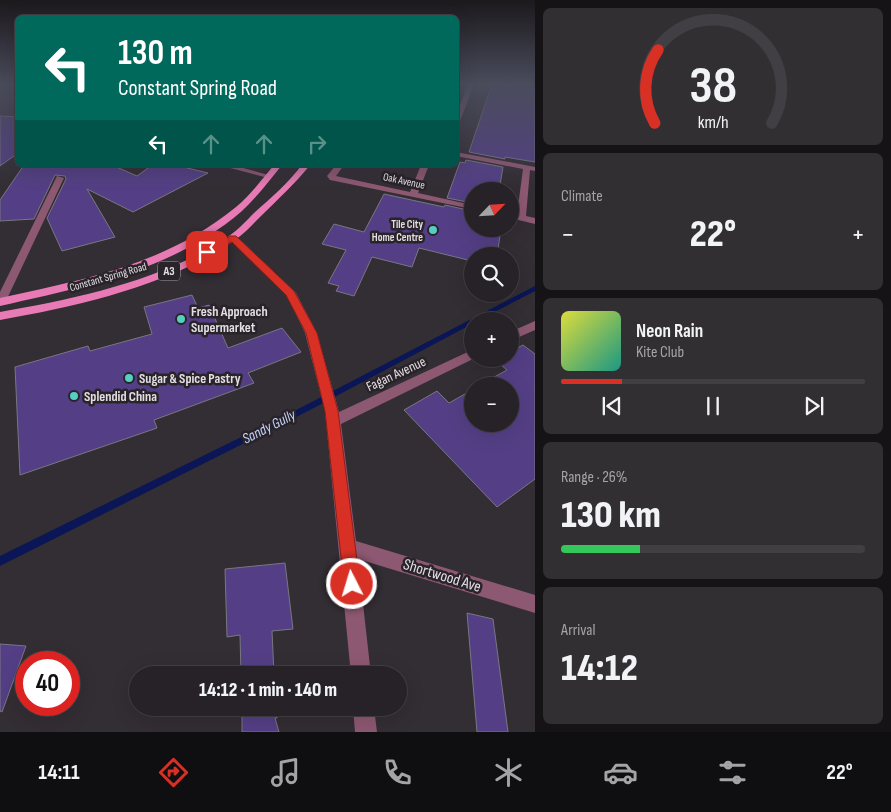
<!DOCTYPE html>
<meta charset="utf-8">
<style>
body{margin:0;font-family:"Sofia Sans Condensed",sans-serif;background:#322f33;color:#f1f3f6;height:100vh;display:flex;flex-direction:column;font-size:19px;white-space:nowrap}
*{box-sizing:border-box;margin:0}
p{font-size:16px;color:#a4a4a7}
.icon{flex:none;width:28px;height:28px;fill:none;stroke:currentColor;stroke-width:2;stroke-linecap:round;stroke-linejoin:round}
.map{position:relative;flex:1;overflow:hidden}
.details{display:flex;flex-direction:column;gap:8px;padding:8px;background:#151315;width:356px}
.details>*{flex:none}
.top-card{position:absolute;left:15px;top:15px;width:444px;height:152px;border-radius:8px;box-shadow:0 5px 20px #0002,0 0 0 1px #423f44;background:#00695c;color:#fff;overflow:hidden}
.needle{width:32px;rotate:65deg}
.fabs{position:absolute;left:464px;top:182px;display:grid;gap:10px}
.fabs a{display:grid;place-items:center;width:55px;height:55px;border-radius:50%;background:#262227;box-shadow:0 5px 20px #0002,0 0 0 1px #423f44;font-size:25px}
.speed{position:absolute;left:15px;top:651px;display:flex;gap:10px;font-size:25px;font-weight:700;text-align:center}
.speed>*{display:grid;place-content:center;width:65px;height:65px;border-radius:50%;background:#262227;box-shadow:0 5px 20px #0002,0 0 0 1px #423f44;line-height:1}
.speed .limit{border:8px solid #d22;background:#fff;color:#111}
.pin{position:absolute;display:grid;place-items:center;width:42px;height:42px;color:#fff;margin:-21px;border-radius:10px;box-shadow:0 2px 8px #0006}
.me{position:absolute;width:55px;margin:-28px;rotate:355deg;stroke-linejoin:round;filter:drop-shadow(0 0 4px #0008)}
.turn{display:flex;align-items:center;gap:18px;height:105px;padding:0 20px;font-size:22px}
.turn .icon{width:65px;height:65px;stroke-width:2.5}
.turn b{display:block;font-size:35px;line-height:42px}
.lanes{display:flex;align-items:center;height:48px;padding:0 20px;background:#0003;justify-content:center;gap:25px;direction:ltr}
.lanes .off{opacity:.35}
.big{font-size:38px;font-weight:800;line-height:1.1}
.details .card{flex:1;display:flex;flex-direction:column;justify-content:center;gap:8px;min-width:0;padding:0 18px;border-radius:8px;background:#322f33}
.details .dial{align-items:center;gap:0}
.dial svg{height:130px;overflow:visible;fill:none;stroke:#423f44;stroke-width:7;stroke-linecap:round;text-anchor:middle}
.dial text{fill:#f1f3f6;stroke:none}
.song{display:flex;align-items:center;gap:15px}
.cover{width:60px;height:60px;border-radius:8px;background:linear-gradient(135deg,hsl(60 70% 55%),hsl(170 70% 35%))}
.played{height:5px;border-radius:2px;background:linear-gradient(90deg,#d93025 20%,#423f44 20%)}
.keys{display:flex;justify-content:space-around;direction:ltr}
.heat{display:flex;justify-content:space-between;align-items:center;font-size:28px;direction:ltr}
.charge{height:8px;border-radius:4px;background:linear-gradient(90deg,#34c759 26%,#423f44 0)}
.trip{position:absolute;left:129px;top:666px;width:278px;height:50px;border-radius:25px;background:#262227;box-shadow:0 5px 20px #0002,0 0 0 1px #423f44;font-weight:800;line-height:50px;text-align:center}
.tabs{display:flex;height:80px;justify-content:space-around;align-items:center;background:#0f0e10;color:#a4a4a7}
.tabs .icon{width:35px;height:35px}
.tabs .on{color:#d93025}
.tabs b{font-size:22px;color:#f1f3f6}
main{display:flex;flex:1;min-height:0}
.map>svg:first-child{display:block}
.built{fill:#3d323f}
.lines{fill:none;stroke-linecap:round;stroke-linejoin:round}
.stream{fill:#0a1656;fill-rule:evenodd}
.building{fill:#543f86;stroke:#797781}
.minor{fill:#8d5872;fill-rule:evenodd}
.major{fill:#e87bb5;fill-rule:evenodd}
.route{fill:#d93025;stroke:#8d1f18}
.poi-dot{fill:#56cec2;stroke:#29232a;stroke-width:2}
.labels{text-anchor:middle;dominant-baseline:central;stroke-width:5;stroke-linejoin:round;paint-order:stroke}
.far-street-label{font-size:11px;fill:#e3dee3;stroke:#29232a}
.far-poi-label{font-size:11px;font-weight:bold;fill:#e3dee3;stroke:#29232a;text-anchor:end}
.shield{fill:#29232a;stroke:#aba6ac;stroke-width:1}
.shield-label{font-size:12px;font-weight:bold;fill:#e3dee3}
.poi-label{font-size:14px;font-weight:bold;fill:#e3dee3;stroke:#29232a;text-anchor:start}
.street-label{font-size:14px;fill:#e3dee3;stroke:#29232a}
.water-label{font-size:15px;font-style:italic;fill:#c5d5fd;stroke:#29232a}
.near-street-label{font-size:16px;fill:#e3dee3;stroke:#29232a}
</style>
<main>
<div class="map">
<svg width="535" height="732" viewBox="0 0 535 732">
<rect width="100%" height="100%" fill="#332d34"/>
<path class="built" d="M0,88L18,91L17,138L0,150Z"/>
<g class="lines">
<path class="stream" d="M535,286V291L477,321H472V324L310,410L0,566V556L304,406Z"/>
</g>
<path class="building" d="M492,84H535V162L505,157V159L469,152Z
M0,116L18,117V153L0,166Z
M466,160L503,167L499,191H472V203L447,198L460,162L465,163Z
M24,165H112L137,176L152,165H175L208,173L133,212L87,189L115,237L62,251L47,218L66,179L65,176L55,175L34,219L0,221V200Z
M384,194L444,207L445,205L472,211V229H501L497,256H472V261L419,248L412,267L372,257L354,296L336,291L339,286L328,283L346,250L322,244L334,224L364,232Z
M192,295L198,308L209,305L228,348L282,328L301,352L248,373L254,383L154,420L157,428L20,475L15,367L88,346L90,351L152,334L144,307Z
M523,345L535,354V479L497,507L404,410L437,391L449,403L472,390V424H510V386H478L507,370L494,359H510V352Z
M285,563L293,629L272,631L274,675H241L240,635L227,637L225,569Z
M467,613L493,619L508,732H477Z
M0,644L26,646L2,712L0,711Z
M242,708H277V718H275L279,732H242Z"/>
<g class="lines">
<path class="minor" d="M468,84H474L459,124L456,126V115Z
M456,152L535,167V171L530,170L526,216L535,218V224L510,218V212L517,214L523,169L456,156Z
M219,165H232L272,176L268,178Z
M336,165H344L336,176L410,192L421,165H429L418,193L472,205V209L330,180L327,176Z
M57,176L64,178L6,301L5,304H0V292Z
M233,235L236,236L296,293L317,333L339,412L472,350L473,359L341,424L356,541L535,595V613L358,559L371,675H351L325,411L305,333L287,295L230,240L228,238Z
M535,321V330L510,341V332Z
M353,708H374L377,732H355Z"/>
<path class="major" d="M274,165H282C270,180 256,198 242,211C172,271 87,286 0,306V298C86,279 165,265 236,207C250,196 262,179 274,165Z
M302,165H310C295,184 277,200 260,217C252,225 244,234 235,240C169,286 78,306 0,320V312C75,299 165,280 229,236C238,230 246,221 254,213C271,198 288,183 302,165Z"/>
</g>
<linearGradient id="sky" x2="0" y2="1"><stop stop-color="#1c191d"/><stop offset="0.45" stop-color="#4a4c5c"/><stop offset="1" stop-color="#4a4c5c" stop-opacity="0"/></linearGradient>
<rect width="535" height="187" fill="url(#sky)"/>
<path class="route" d="M230,236H236L294,291L317,333L338,411L360,584L358,590L352,592L346,590L344,584L325,411L306,333L286,295L232,242L210,254L203,252Z"/>
<g class="poi-dot">
<circle cx="433" cy="230" r="5"/>
<circle cx="181" cy="319" r="5"/>
<circle cx="129" cy="378" r="5"/>
<circle cx="74" cy="396" r="5"/>
</g>
<g class="labels">
<g class="far-street-label">
<text transform="translate(404 181) rotate(12)">Oak Avenue</text>
<text transform="translate(108 277) rotate(-16)">Constant Spring Road</text>
</g>
<g class="far-poi-label">
<text x="423" y="224">Tile City<tspan x="423" dy="13">Home Centre</tspan></text>
</g>
<rect class="shield" x="158" y="261.5" width="22" height="19" rx="4"/>
<g class="shield-label">
<text x="169" y="271">A3</text>
</g>
<g class="poi-label">
<text x="191" y="311">Fresh Approach<tspan x="191" dy="16">Supermarket</tspan></text>
<text x="139" y="378">Sugar &amp; Spice Pastry</text>
<text x="84" y="396">Splendid China</text>
</g>
<g class="street-label">
<text transform="translate(396 374) rotate(-25)">Fagan Avenue</text>
</g>
<g class="water-label">
<text transform="translate(269 427) rotate(-27)">Sandy Gully</text>
</g>
<g class="near-street-label">
<text transform="translate(442 576) rotate(17)">Shortwood Ave</text>
</g>
</g>
</svg>
<div class="fabs">
<a><svg class="needle" viewBox="-14 -14 28 28"><path d="M0-13l5 13h-10z" fill="#e53935"/><path d="M0 13l5-13h-10z" fill="#a4a4a7"/></svg></a>
<a><svg class="icon" aria-label="search" viewBox="0 0 24 24"><circle cx="10" cy="10" r="6"/><path d="M15 15l6 6"/></svg></a>
<a>+</a>
<a>−</a>
</div>
<div class="speed"><div class="limit">40</div></div>
<div class="pin" style="left:207px;top:252px;background:#d93025"><svg class="icon" aria-label="arrive" viewBox="0 0 24 24"><path d="M6 21V4h12l-3 4 3 4H6"/></svg></div>
<svg class="me" style="left:352px;top:584px" viewBox="-20 -20 40 40"><circle r="17" fill="#d93025" stroke="#fff" stroke-width="3"/><path d="M0-11L8 9 0 5-8 9z" fill="#fff"/></svg>
<div class="trip">14:12 · 1 min · 140 m</div>
<div class="top-card">
<div class="turn"><svg class="icon" aria-label="left" viewBox="0 0 24 24"><path d="M17 20v-9H6M10 6l-5 5 5 5"/></svg><div><b>130 m</b>Constant Spring Road</div></div>
<div class="lanes"><svg class="icon" aria-label="left" viewBox="0 0 24 24"><path d="M17 20v-9H6M10 6l-5 5 5 5"/></svg><svg class="icon off" aria-label="ahead" viewBox="0 0 24 24"><path d="M12 20V5M6 11l6-6 6 6"/></svg><svg class="icon off" aria-label="ahead" viewBox="0 0 24 24"><path d="M12 20V5M6 11l6-6 6 6"/></svg><svg class="icon off" aria-label="right" viewBox="0 0 24 24"><path d="M7 20v-9h11M14 6l5 5-5 5"/></svg></div>
</div>
</div>
<section class="details">
<div class="card dial"><svg viewBox="0 0 100 80">
<path d="M14 69A42 42 0 1 1 86 69"/>
<path d="M14 69A42 42 0 0 1 16 24" stroke="#d93025"/>
<text x="50" y="56" font-size="32" font-weight="700">38</text>
<text x="50" y="72" font-size="11">km/h</text>
</svg></div>
<div class="card"><p>Climate</p>
<div class="heat"><a>−</a><b class="big">22°</b><a>+</a></div>
</div>
<div class="card">
<div class="song"><i class="cover"></i><div><b>Neon Rain</b><p>Kite Club</p></div></div>
<div class="played"></div>
<div class="keys"><svg class="icon" aria-label="previous" viewBox="0 0 24 24"><path d="M18 5L8 12l10 7zM5 5v14"/></svg><svg class="icon" aria-label="pause" viewBox="0 0 24 24"><path d="M8 5v14M16 5v14"/></svg><svg class="icon" aria-label="next" viewBox="0 0 24 24"><path d="M6 5l10 7-10 7zM19 5v14"/></svg></div>
</div>
<div class="card"><p>Range · 26%</p><b class="big">130 km</b><div class="charge"></div></div>
<div class="card"><p>Arrival</p><b class="big">14:12</b></div>
</section>
</main>
<nav class="tabs">
<b>14:11</b>
<svg class="icon on" aria-label="directions" viewBox="0 0 24 24"><path d="M12 3l9 9-9 9-9-9zM9 14v-3h6M13 9l2 2-2 2"/></svg>
<svg class="icon" aria-label="music" viewBox="0 0 24 24"><path d="M9 18V5l10-2v13"/><circle cx="6" cy="18" r="3"/><circle cx="16" cy="16" r="3"/></svg>
<svg class="icon" aria-label="phone" viewBox="0 0 24 24"><path d="M5 4h4l2 5-3 2q2 4 5 5l2-3 5 2v4C11 20 4 13 5 4z"/></svg>
<svg class="icon" aria-label="climate" viewBox="0 0 24 24"><path d="M12 3v18M4 7l16 10M4 17L20 7"/></svg>
<svg class="icon" aria-label="car" viewBox="0 0 24 24"><path d="M5 17H2v-5l4-1 3-4h7l3 4 3 1v5h-3M9 17h6M6 11h13"/><circle cx="7" cy="17" r="2"/><circle cx="17" cy="17" r="2"/></svg>
<svg class="icon" aria-label="filters" viewBox="0 0 24 24"><path d="M4 7h16M4 17h16"/><circle cx="9" cy="7" r="2"/><circle cx="15" cy="17" r="2"/></svg>
<b>22°</b>
</nav>
